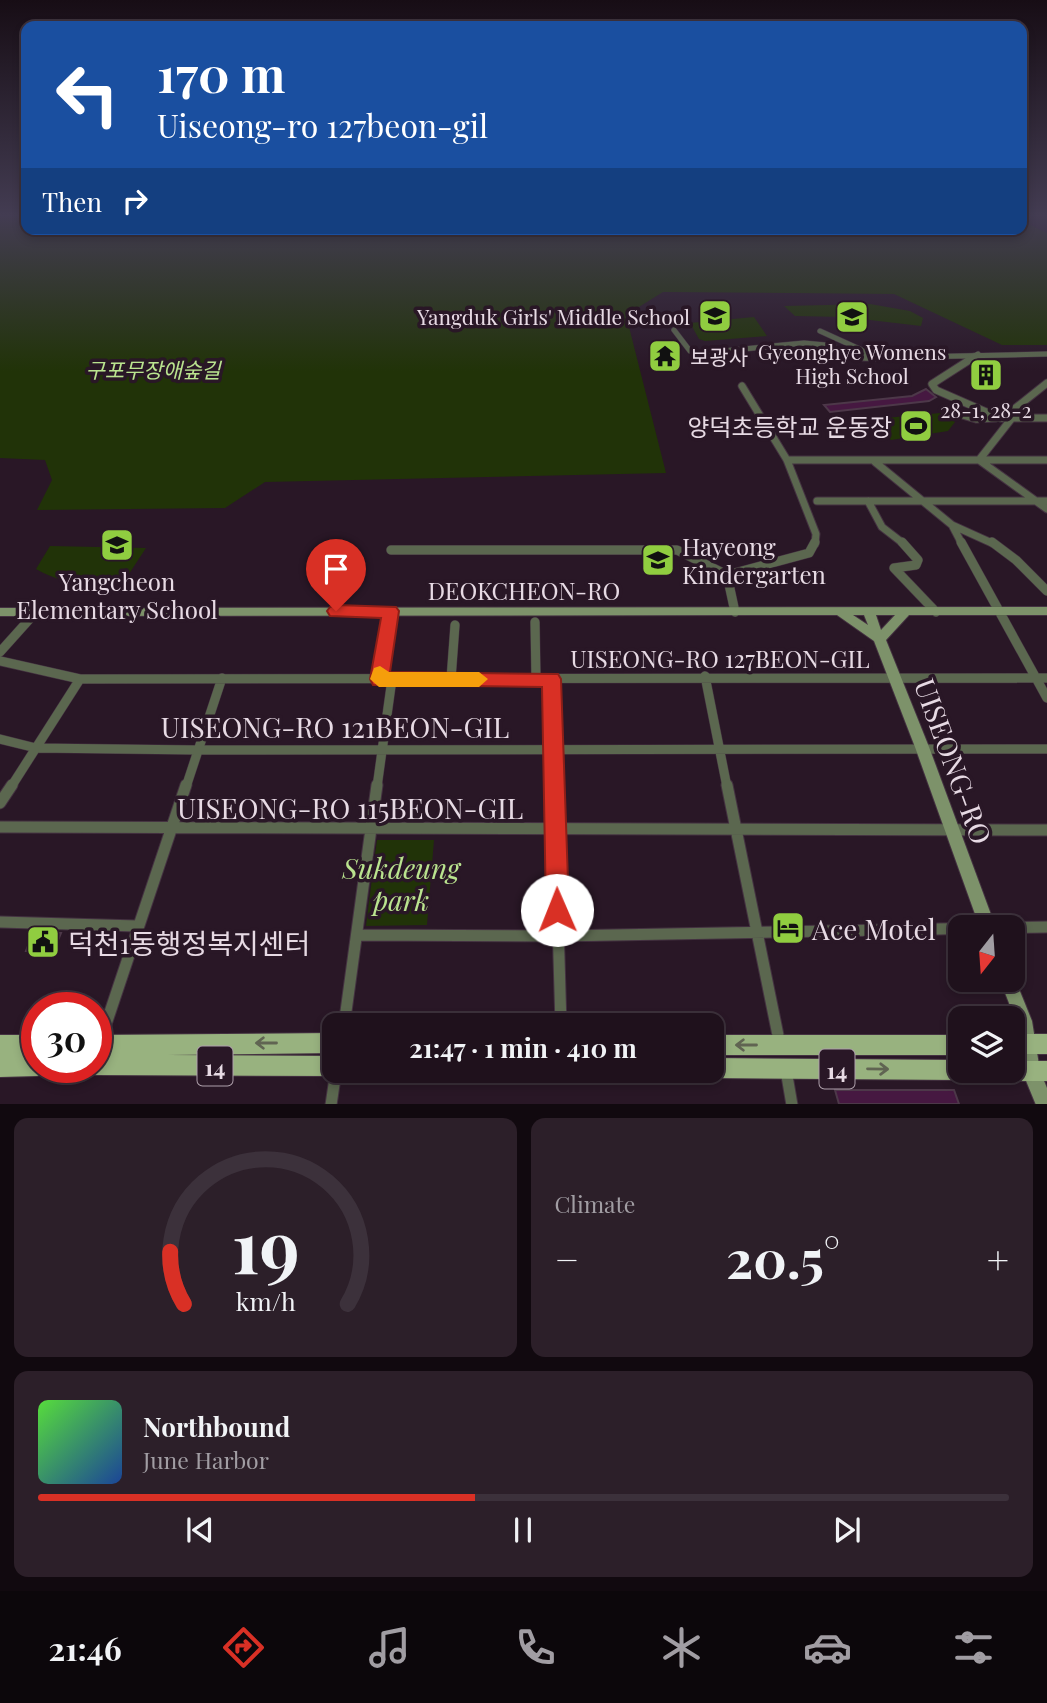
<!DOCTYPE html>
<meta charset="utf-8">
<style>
body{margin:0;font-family:"Playfair Display","Noto Sans KR",serif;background:#2c1f29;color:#f1f3f6;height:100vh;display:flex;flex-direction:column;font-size:26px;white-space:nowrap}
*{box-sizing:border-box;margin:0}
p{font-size:23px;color:#a19da3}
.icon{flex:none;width:38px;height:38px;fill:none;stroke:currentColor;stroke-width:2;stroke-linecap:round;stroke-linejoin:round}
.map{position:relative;height:1104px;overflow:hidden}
.panel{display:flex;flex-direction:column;gap:14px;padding:14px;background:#11090f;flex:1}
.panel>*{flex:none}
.hud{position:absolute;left:21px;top:21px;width:1006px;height:214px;border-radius:14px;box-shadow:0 4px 10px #0003,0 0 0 2px #3c313b;background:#1a4fa0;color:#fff;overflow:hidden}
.needle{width:46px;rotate:197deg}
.buttons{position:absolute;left:948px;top:915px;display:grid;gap:14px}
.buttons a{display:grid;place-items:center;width:77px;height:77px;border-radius:14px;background:#1f111c;box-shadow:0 4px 10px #0003,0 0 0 2px #3c313b;font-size:35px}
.speed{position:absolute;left:21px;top:992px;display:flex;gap:14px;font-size:35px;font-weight:700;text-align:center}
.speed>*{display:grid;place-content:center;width:91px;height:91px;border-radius:50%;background:#1f111c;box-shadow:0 4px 10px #0003,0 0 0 2px #3c313b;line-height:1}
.speed .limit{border:10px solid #d22;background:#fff;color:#111}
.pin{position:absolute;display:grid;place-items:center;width:60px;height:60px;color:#fff;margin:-72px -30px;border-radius:50% 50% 50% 0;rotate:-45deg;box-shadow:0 0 7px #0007}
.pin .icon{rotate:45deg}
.me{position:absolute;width:77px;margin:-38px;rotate:359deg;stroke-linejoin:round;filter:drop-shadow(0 0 5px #0008)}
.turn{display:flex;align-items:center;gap:24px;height:147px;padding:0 21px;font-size:32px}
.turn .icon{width:91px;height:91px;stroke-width:2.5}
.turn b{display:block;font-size:49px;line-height:60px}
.then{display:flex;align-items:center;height:66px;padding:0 21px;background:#0003;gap:14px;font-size:26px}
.big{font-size:52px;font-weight:700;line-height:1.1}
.panel .card{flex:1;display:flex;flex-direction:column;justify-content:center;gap:10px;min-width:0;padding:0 24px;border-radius:14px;background:#2c1f29}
.panel .dial{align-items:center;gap:0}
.dial svg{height:182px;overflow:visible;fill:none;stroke:#3c313b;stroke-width:7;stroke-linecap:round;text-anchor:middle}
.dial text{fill:#f1f3f6;stroke:none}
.song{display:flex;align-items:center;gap:21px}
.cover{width:84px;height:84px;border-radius:10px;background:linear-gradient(135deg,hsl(110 70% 55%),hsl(220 70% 35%))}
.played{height:7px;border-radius:4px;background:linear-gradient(90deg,#d93025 45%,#3c313b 45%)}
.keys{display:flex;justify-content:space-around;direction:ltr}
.heat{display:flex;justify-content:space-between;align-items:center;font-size:38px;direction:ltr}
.panel .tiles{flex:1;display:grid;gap:14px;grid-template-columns:1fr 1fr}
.card:last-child{grid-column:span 2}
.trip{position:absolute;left:322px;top:1013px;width:402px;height:70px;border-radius:14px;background:#1f111c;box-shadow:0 4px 10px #0003,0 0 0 2px #3c313b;font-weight:700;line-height:70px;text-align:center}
.menu{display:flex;height:112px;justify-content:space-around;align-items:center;background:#0c070b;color:#a19da3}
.menu .icon{width:49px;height:49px}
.menu .active{color:#d93025}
.menu b{font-size:32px;color:#f1f3f6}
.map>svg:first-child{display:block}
.green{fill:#213308}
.building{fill:#461841;stroke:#4d3849;stroke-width:2}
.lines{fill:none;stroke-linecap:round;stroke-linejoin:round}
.minor-far3-casing{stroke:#443241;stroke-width:6}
.minor-far2-casing{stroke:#443241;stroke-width:9}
.minor-far1-casing{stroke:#443241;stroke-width:10}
.minor-casing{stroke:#443241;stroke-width:13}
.secondary-casing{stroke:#443241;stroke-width:2}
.primary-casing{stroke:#443241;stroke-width:2}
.minor-far3{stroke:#5b674f;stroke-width:5}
.minor-far2{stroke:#5b674f;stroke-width:7}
.minor-far1{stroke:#5b674f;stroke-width:9}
.minor{stroke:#5b674f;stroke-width:11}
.secondary{fill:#7d926a;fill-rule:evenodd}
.primary{fill:#98b27f;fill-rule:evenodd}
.oneway{stroke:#606452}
.route{fill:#d93025;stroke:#8d1f18;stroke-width:2}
.slow{fill:#f59e0b}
.labels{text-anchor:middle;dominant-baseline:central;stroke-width:7;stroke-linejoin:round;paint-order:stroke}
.far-poi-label{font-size:21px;fill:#e7dae4;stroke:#291726}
.far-park-label{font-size:21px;font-style:italic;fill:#bae48f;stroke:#291726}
.shield{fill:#291726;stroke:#aea0ab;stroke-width:2}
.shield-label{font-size:23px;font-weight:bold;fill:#e7dae4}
.poi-label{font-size:24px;fill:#e7dae4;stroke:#291726;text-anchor:end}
.street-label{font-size:24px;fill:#e7dae4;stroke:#291726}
.near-street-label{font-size:28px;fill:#e7dae4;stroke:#291726}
.near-park-label{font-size:28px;font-style:italic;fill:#bae48f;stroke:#291726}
.near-poi-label{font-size:28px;fill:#e7dae4;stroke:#291726;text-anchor:start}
</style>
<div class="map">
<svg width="1047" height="1105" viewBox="0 0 1047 1105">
<rect width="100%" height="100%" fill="#291726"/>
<path class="green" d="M0,216H26V229H1022V221L1047,233V345H1002L894,294L663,292L626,315L666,473L265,482L225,508L37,510L52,480L45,460L0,458Z
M870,304L910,311L923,318L921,326L844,317L795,316L784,306Z
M754,317L767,336L705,341L699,339L690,323Z
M952,412L957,417L952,418L955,422L948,431L891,440L874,419Z
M50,546L146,548L125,580C97,589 61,584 36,569Z
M377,840H434L427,925L366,926Z"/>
<path class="building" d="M926,389L936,397L929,401L830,412L824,405L912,396Z
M33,933H61L54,950L26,951Z
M835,1090H954L959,1104H839Z"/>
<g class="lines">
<defs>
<path id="minor-far3" d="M674,330L690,351L702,353L804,343L825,345L866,358L1047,354
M820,331L864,351L884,355
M971,358L978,354"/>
<path id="minor-far2" d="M860,357H878
M974,357L932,384L936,390L1000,418H1047
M742,386L787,460L816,534L815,544
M952,412L976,419L996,418
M1012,418L979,460L1047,509
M1012,418L1008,414L1047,383
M787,460H1047
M875,462L952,525L962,544
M817,501H1047
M868,501L882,527L904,544
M952,525L994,544"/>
<path id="minor-far1" d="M961,542L1047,698
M992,542L1016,560L1047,591
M391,550H677L727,575
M894,568L916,565L918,560L902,542
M894,568L936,612
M735,612L727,575L809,553L815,542
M535,622L536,679
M0,652L35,613
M0,661L80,679L1047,678
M705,676L727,787
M379,679L390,611
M451,679L455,625
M551,679L554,787
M0,739L36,748L197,750L1047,749
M11,787L80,679
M186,787L222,678
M377,787L392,679"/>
<path id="minor" d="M554,785L561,1026
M727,785L780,1045
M0,803L12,785
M0,827L1047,830
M0,922L137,926
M357,935L558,936L1047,927
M344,1026L377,785
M99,1045L186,785
M786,1070L792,1105
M331,1105L336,1071"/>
<path id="secondary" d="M1047,607V615H909L886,640L929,747L996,928H980L915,747L874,641L837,615L0,616V608ZM853,615H864L868,625ZM876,615H895L881,630Z
M1013,974L1032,1021L1040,1071L1047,1088V1105H1036L1022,1071L1016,1021L1000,980H1013Z"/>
<path id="primary" d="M334,1033V1053L168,1055L334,1056V1071H342L334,1076L96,1075L89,1072L87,1068H96V1035Z
M1013,1034H1047V1054H1013Z
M0,1035H37V1068H46L44,1073L37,1076L0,1077Z
M712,1035H961V1055H712Z
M712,1058L961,1060V1071H971L968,1077L961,1080L712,1078L705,1075L703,1071H712Z
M1013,1061H1047V1081H1013L1006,1078L1003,1071H1013Z"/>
</defs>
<use href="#minor-far3" class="minor-far3-casing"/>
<use href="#minor-far2" class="minor-far2-casing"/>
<use href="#minor-far1" class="minor-far1-casing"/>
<use href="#minor" class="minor-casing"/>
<use href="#secondary" class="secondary-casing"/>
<use href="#primary" class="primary-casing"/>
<use href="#minor-far3" class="minor-far3"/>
<use href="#minor-far2" class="minor-far2"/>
<use href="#minor-far1" class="minor-far1"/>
<use href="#minor" class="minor"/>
<use href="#secondary" class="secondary"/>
<use href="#primary" class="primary"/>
</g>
<defs><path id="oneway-shaft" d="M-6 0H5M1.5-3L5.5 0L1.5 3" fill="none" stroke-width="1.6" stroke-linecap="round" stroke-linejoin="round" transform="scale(1.75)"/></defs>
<g class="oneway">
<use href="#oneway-shaft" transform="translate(266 1043) rotate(180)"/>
<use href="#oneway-shaft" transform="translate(746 1045) rotate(-180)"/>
<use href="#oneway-shaft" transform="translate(878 1069) rotate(1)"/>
</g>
<linearGradient id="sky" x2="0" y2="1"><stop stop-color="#170d15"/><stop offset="0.58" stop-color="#433c52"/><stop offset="1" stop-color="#433c52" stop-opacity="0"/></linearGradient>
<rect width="1047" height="371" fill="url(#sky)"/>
<path class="route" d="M336,605L396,607L399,611L390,672L558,674L561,679L569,910L566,918L557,921L549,918L546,910L542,687L373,685L370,679L381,618L330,616L327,611L330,607Z"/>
<path class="slow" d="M380,666L389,672H479L488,679L479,687H379L370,679L374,668Z"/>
<defs>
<symbol id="school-square" viewBox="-11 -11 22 22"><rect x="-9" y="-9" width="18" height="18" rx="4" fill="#90cd40" stroke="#291726"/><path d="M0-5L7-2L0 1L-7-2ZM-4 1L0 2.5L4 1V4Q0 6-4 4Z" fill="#111"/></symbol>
<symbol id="temple-square" viewBox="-11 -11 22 22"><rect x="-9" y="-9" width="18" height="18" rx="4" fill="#90cd40" stroke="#291726"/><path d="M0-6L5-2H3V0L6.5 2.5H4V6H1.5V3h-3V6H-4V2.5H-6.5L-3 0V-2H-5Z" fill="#111"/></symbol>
<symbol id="building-square" viewBox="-11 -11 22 22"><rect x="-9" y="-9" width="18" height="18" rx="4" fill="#90cd40" stroke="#291726"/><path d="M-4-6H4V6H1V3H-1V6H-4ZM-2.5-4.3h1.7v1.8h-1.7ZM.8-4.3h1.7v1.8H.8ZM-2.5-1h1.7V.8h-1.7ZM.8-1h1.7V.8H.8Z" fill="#111"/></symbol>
<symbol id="stadium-square" viewBox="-11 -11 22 22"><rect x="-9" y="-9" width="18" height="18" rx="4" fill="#90cd40" stroke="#291726"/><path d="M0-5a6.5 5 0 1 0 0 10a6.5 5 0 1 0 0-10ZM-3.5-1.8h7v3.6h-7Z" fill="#111"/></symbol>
<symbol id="hotel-square" viewBox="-11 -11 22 22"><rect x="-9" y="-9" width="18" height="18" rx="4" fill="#90cd40" stroke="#291726"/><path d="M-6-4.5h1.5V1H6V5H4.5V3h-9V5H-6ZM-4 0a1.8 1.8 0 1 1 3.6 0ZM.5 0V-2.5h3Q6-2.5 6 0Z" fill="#111"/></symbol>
<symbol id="civic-square" viewBox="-11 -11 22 22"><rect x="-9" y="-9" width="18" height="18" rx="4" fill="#90cd40" stroke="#291726"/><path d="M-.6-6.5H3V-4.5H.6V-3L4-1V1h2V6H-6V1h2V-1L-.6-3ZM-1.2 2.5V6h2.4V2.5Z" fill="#111"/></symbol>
</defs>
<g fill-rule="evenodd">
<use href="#school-square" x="696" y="297" width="38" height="38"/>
<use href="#school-square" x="833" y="298" width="38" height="38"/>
<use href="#temple-square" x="646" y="337" width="38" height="38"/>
<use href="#building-square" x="967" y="356" width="38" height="38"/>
<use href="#stadium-square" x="897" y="407" width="38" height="38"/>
<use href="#school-square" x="98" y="526" width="38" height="38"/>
<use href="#school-square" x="639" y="541" width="38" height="38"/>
<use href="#hotel-square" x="769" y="909" width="38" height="38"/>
<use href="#civic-square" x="24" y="923" width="38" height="38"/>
</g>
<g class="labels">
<g class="far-poi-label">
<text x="690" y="316" text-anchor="end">Yangduk Girls' Middle School</text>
<text x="852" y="351">Gyeonghye Womens<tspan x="852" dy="24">High School</tspan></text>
<text x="690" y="356" text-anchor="start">보광사</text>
<text x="986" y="409">28-1, 28-2</text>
</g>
<g class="far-park-label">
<text x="153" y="369">구포무장애숲길</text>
</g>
<g class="shield">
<rect x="197.5" y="1046.5" width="35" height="39" rx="5"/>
<rect x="819.5" y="1049.5" width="35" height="39" rx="5"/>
</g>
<g class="shield-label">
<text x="215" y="1066">14</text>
<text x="837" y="1069">14</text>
</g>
<g class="poi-label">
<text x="892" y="426">양덕초등학교 운동장</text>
<text x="682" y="546" text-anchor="start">Hayeong<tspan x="682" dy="28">Kindergarten</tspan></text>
<text x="117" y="581" text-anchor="middle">Yangcheon<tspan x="117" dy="28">Elementary School</tspan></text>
</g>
<g class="street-label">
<text x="524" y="590">DEOKCHEON-RO</text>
<text x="720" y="658">UISEONG-RO 127BEON-GIL</text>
</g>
<g class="near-street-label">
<text x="335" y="726">UISEONG-RO 121BEON-GIL</text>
<text transform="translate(954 761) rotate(70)">UISEONG-RO</text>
<text x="350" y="807">UISEONG-RO 115BEON-GIL</text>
</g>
<g class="near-park-label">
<text x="401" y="867">Sukdeung<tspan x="401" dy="32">park</tspan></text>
</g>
<g class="near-poi-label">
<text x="812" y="928">Ace Motel</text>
<text x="68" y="942">덕천1동행정복지센터</text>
</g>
</g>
</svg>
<div class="buttons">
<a><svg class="needle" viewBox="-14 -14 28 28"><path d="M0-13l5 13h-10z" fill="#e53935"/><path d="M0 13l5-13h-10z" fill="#a19da3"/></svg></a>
<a><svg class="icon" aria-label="layers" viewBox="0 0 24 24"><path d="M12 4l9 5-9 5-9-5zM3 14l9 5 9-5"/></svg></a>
</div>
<div class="speed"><div class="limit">30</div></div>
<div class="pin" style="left:336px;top:611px;background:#d93025"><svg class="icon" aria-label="arrive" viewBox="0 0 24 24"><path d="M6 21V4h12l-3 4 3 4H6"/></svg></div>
<svg class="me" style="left:557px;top:910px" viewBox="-20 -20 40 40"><circle r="19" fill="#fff"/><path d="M0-13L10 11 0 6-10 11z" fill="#d93025"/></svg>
<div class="trip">21:47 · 1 min · 410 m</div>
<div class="hud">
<div class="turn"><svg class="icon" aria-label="left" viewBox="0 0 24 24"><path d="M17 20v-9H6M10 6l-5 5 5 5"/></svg><div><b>170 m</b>Uiseong-ro 127beon-gil</div></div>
<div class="then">Then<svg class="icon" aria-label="right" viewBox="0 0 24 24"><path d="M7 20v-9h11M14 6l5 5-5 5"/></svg></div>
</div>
</div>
<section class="panel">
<div class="tiles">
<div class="card dial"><svg viewBox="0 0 100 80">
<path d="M14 69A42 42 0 1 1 86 69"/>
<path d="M14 69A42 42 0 0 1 8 46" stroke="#d93025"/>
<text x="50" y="56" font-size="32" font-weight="700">19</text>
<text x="50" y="72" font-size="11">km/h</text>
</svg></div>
<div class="card"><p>Climate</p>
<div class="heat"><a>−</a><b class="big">20.5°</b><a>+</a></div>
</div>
<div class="card">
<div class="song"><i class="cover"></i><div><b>Northbound</b><p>June Harbor</p></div></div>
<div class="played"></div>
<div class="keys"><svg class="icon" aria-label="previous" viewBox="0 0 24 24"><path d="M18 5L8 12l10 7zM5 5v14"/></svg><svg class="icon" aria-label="pause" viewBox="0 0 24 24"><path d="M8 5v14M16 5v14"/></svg><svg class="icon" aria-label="next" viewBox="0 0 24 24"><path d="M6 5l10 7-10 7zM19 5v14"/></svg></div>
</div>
</div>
</section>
<nav class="menu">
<b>21:46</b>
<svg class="icon active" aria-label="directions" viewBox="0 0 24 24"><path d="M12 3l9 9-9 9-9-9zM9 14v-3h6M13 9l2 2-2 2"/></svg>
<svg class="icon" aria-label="music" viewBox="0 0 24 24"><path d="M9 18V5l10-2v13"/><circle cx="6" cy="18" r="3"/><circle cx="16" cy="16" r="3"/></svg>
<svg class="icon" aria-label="phone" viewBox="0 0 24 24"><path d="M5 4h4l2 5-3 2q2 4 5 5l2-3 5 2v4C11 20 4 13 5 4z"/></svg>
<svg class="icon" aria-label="climate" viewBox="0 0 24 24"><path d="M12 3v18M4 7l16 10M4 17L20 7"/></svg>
<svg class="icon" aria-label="car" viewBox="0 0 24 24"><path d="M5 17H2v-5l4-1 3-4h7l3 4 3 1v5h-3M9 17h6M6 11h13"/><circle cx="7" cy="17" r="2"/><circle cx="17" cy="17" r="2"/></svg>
<svg class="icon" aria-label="filters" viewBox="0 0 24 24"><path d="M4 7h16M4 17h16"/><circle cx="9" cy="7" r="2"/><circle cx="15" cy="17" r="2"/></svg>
</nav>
